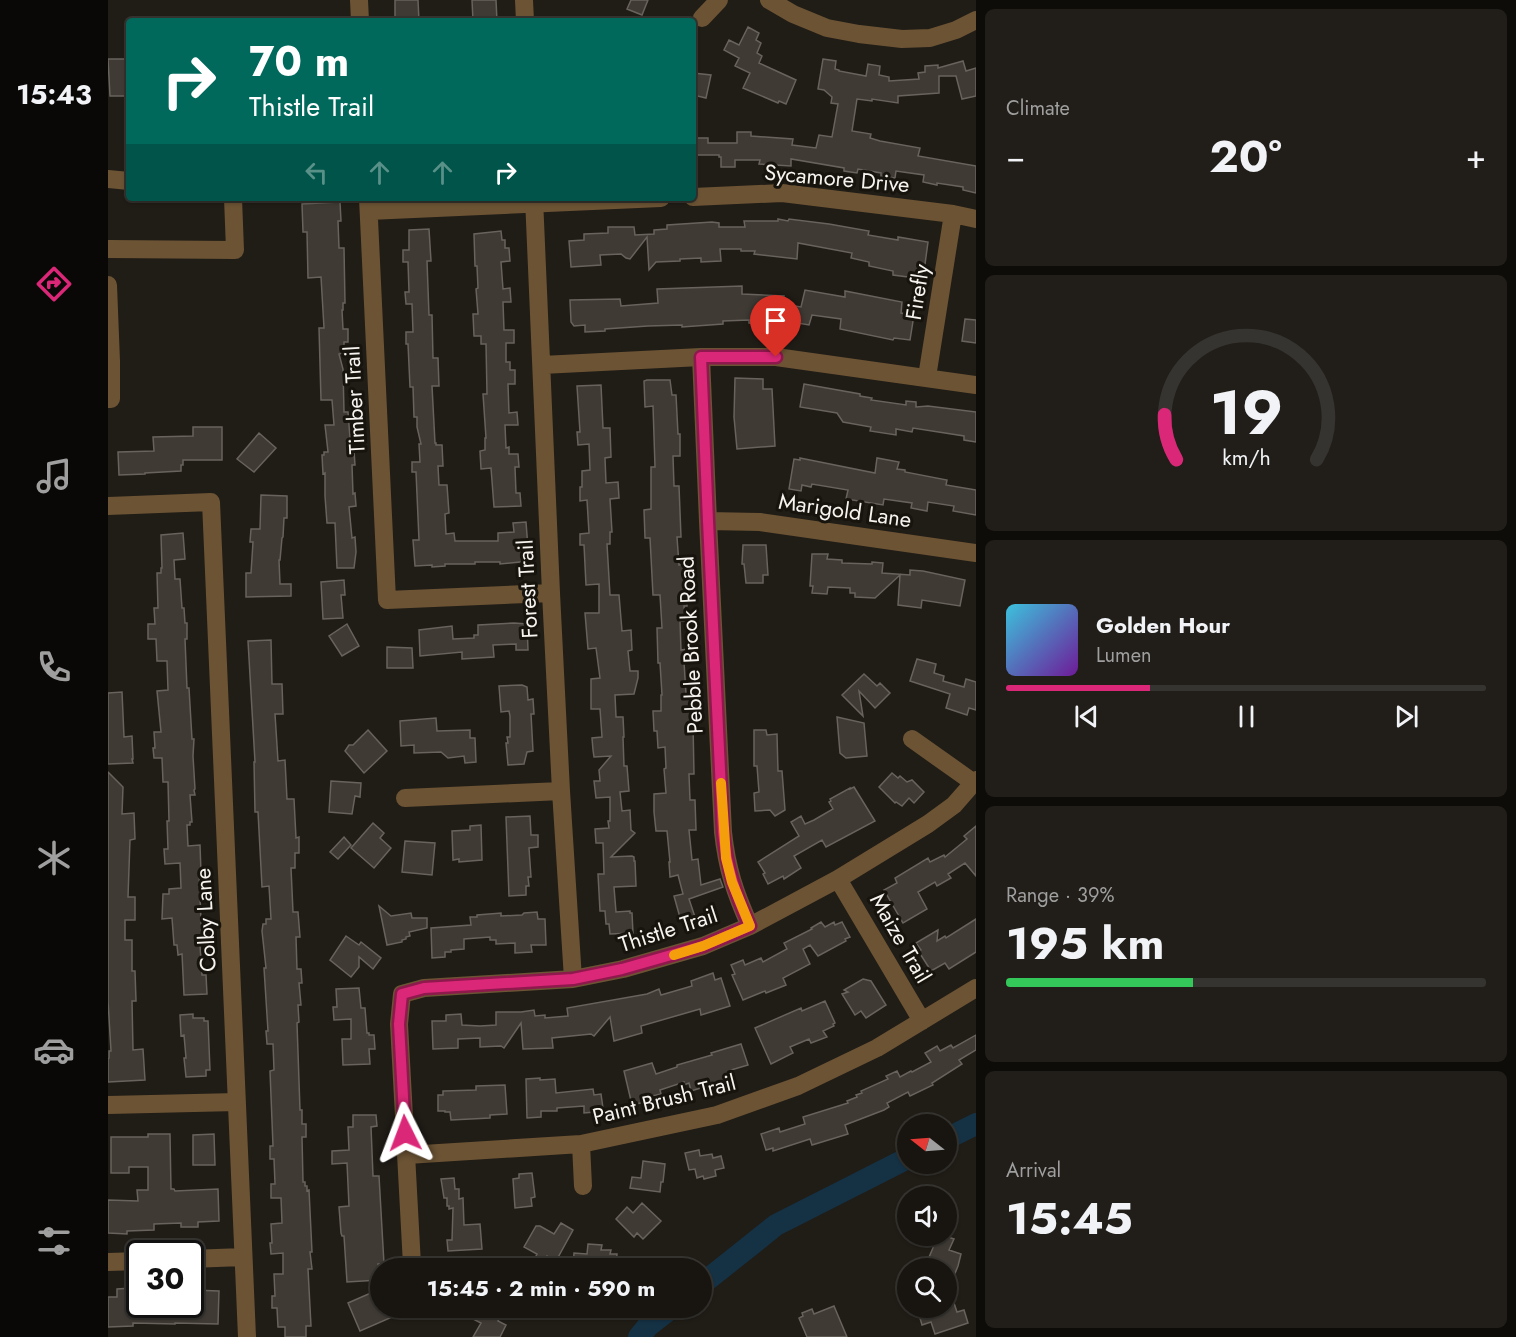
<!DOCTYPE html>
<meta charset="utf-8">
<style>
body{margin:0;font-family:Jost,sans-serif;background:#211e19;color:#f1f3f6;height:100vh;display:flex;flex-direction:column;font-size:22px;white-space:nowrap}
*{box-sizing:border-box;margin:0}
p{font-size:20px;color:#9f9f9f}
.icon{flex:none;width:33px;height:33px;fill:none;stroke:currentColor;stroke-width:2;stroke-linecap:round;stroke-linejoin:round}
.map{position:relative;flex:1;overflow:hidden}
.panel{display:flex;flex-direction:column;gap:9px;padding:9px;background:#0d0c09;width:540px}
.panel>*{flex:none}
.hud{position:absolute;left:18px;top:18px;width:570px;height:183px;border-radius:6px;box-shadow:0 2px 4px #0004,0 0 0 2px #363430;background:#00695c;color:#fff;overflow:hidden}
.needle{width:39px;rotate:287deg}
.controls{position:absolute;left:789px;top:1114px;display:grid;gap:12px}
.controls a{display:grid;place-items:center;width:60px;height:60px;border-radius:50%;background:#181510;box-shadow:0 2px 4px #0004,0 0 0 2px #363430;font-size:30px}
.speed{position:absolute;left:18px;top:1240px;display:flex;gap:12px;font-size:30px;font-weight:700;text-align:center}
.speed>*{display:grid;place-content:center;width:78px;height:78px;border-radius:50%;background:#181510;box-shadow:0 2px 4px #0004,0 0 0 2px #363430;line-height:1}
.speed .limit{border:3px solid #111;border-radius:9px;background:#fff;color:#111}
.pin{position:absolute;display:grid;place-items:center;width:51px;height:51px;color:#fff;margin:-62px -26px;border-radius:50% 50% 50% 0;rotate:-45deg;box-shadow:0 0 6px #0007}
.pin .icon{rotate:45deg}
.me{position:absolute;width:66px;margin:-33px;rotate:357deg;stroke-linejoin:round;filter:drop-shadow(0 0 4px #0008)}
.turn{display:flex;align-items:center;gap:21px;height:126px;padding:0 24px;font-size:27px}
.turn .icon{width:78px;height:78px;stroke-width:2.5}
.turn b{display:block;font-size:42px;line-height:51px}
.lanes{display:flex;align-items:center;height:57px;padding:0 24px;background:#0003;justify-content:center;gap:30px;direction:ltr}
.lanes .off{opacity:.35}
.big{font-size:45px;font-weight:700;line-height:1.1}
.panel .card{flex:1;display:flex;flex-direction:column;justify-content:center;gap:9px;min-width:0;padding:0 21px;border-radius:9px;background:#211e19}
.panel .dial{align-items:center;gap:0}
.dial svg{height:156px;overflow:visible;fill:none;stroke:#363430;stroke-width:7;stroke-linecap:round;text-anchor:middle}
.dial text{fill:#f1f3f6;stroke:none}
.song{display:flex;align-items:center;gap:18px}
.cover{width:72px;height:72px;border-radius:9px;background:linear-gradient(135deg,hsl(190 70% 55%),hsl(280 70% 35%))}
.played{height:6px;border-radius:3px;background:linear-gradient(90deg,#db2777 30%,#363430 30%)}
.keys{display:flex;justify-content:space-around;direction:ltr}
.heat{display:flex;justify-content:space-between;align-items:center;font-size:33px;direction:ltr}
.charge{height:9px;border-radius:4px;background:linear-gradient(90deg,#34c759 39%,#363430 0)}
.trip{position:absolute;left:262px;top:1258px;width:342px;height:60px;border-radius:30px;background:#181510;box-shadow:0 2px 4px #0004,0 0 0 2px #363430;font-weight:700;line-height:60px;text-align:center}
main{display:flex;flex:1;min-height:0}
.menu{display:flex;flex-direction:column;width:108px;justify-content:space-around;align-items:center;background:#0a0806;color:#9f9f9f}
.menu .icon{width:42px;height:42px}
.menu .on{color:#db2777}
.menu b{font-size:27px;color:#f1f3f6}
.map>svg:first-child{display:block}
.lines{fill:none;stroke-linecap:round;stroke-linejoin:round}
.river{stroke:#153144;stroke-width:22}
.building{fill:#3f3a34;stroke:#68635c;stroke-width:1.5}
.minor{stroke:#6b5334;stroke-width:18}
.route-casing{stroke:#8e194d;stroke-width:15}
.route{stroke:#db2777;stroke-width:10}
.slow{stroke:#f59e0b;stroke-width:10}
.labels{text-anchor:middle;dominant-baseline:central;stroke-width:6;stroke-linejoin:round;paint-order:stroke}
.street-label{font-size:22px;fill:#f7f4f0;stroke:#17130d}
</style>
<main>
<nav class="menu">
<b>15:43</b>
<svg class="icon on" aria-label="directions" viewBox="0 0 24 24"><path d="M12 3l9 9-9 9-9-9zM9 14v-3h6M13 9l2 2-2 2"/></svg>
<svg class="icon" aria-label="music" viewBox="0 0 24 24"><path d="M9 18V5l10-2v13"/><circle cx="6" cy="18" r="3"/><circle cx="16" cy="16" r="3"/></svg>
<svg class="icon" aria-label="phone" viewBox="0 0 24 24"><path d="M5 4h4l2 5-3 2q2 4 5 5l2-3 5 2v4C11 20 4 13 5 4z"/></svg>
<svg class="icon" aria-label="climate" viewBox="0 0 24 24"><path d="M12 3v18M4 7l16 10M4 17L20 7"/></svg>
<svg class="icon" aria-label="car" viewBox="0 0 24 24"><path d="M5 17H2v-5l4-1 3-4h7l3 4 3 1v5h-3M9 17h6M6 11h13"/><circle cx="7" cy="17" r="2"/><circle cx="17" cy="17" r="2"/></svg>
<svg class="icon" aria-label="filters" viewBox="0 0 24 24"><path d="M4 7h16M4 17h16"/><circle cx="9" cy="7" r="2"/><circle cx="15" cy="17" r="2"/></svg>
</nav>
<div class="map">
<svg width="868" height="1337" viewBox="0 0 868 1337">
<rect width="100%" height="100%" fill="#201c16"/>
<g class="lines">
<path class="river" d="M838,1139L868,1124
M594,1284L668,1225L800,1158
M531,1337L540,1326L563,1308"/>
</g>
<path class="building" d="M287,0H310L311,21H287Z
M364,0H388L389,21H365Z
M523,0H540L534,15L519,9Z
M640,27L651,33L648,40L653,43L649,53L654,56L651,63L688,80L678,104L671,101L670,103L635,88L642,73L627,66L631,58L616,50L621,40L631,45Z
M0,59H21V96H2Z
M715,59L728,61L727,69L731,70V71L758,76L760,64L772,66L771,75L781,77V81L811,79L810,73L817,72V66L830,65V68L855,61L858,71L868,68V96L854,99L848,76H831V93L790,96V103L764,99V101L749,99L744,131L763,134L762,138L772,141L812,148L810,156L868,166V193L855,190V187L829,183V185L815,182L816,175L788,171L787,178L773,176V173L750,169L749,173L736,171V168L683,159V166L651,164L652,160H627V167H613V157H611V155H585V138H600V143H629V132H643V136L685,139L684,145L708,148L711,135L724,137L730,104L723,103L724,97L716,90L710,89Z
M585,73L603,75L598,98L585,95Z
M232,202L233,221H230L231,248H236L237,303H235V310H234L235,329H240V342H236V353L231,354L235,369L236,412H240L243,451H246L247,465H244L245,494L247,493L248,506L241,507L244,538L247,537L248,552L246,568H229L227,523H219L217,496V473L215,474L214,455H216V452H220L217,425H226L224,400H213L211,328H216L213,277L200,278L199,232H195L194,204Z
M670,219L680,221L681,219L721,224L761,231L760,235L790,240V237L820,242L815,279L785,275V271L761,266V262L743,258L744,253L690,243L689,259L646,254L647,251H633V249H612L613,261L593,262V258L572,259V261L548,262L541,270L539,237L522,259L518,258L513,254L492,255L493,265L463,267L461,241L476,240V234L500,233V227H526L527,235L546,234V230L559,229V225L604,222L611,223V227H637L636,221H670Z
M321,229L323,261H319L321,315H324L325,358H330L331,386H324L327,443H328V445H334L335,466H330L331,485H339L341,513L337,514L338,534L346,533L347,541H390V533L406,532L405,523L418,522L421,561L392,564V562H367V564H337V566L324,567V565L307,566L305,540H311L308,472H304V462H312L311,444H313L309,427V417H306L305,387H302L300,344H298V332H305L304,304H298L297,292H301L300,262H295V250H301V230Z
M393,231L394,240H397V248H401L402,261L393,262L395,289L402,288L403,302H395L396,330H406V343H398V362H402V370H407V384H400L401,413L409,412L410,425H397L398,448L401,447V454H410L411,467H407L408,493H412L413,506L386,507L383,468L373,469L372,451L377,450V438H378L375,394H379L378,344H373V336H366L365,314H370L368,289L370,288L369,266H367L366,234Z
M634,286V294L676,296L675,304L693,307L697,290L737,297V291L794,302L793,313L806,315L802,340L786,338L785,340L732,329L733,319L704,315L701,325L689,323L690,319L660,317V319L655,318V324L641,323V320L615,321V324L574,327V325L540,326L497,329V331L477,332V325L466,326L463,322L462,300L512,299L513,306L550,303L549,289Z
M857,319L868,320V343L854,341Z
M627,378L655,379V389H664L667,446L629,449L626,417Z
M539,380H562L564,395H568L570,434H572V456H565L566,486H571L573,537H569L571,565L576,564L579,606H576L577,621H572L573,650L579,649L580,662H576L578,694H582L585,724L586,774H581L582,800H587L588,830H581L584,860L590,859L593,885L612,879L615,887L581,899L587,917L573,921L566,896L575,894L570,875L562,877L561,862H562L559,831H548L546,812V794L558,793L556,769L558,768L557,747L550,748L549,731H546L545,711H553V695H554L552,663H550L549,628H554L552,595H545L542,538H537L536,510L543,509V467H547L545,406L537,407L536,381Z
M696,384L752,394V396L764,398L763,400L798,405V401L808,402V407L820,406L868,412V442L856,440V436L805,428L804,432L788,429V435L762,431L763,427L735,422L729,413L692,407Z
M493,385L495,428H502L503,457L497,458L498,483L510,482L511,498L502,499L504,532H502V544H499L502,595H511L514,631L523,630L524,650L520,651L522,671H530V678L526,694L507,695L508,717H515L516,737H515L516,766H519L521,791L512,792L514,811L522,810L523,830L527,833L503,857L524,856L526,857V861H527L528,886L506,887L508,912L522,911V913H524L525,933L502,934L501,924H498L497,911H492L490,874H496L495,843H488L487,829L501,828L500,821H502V797L488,798L486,781H492L491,770L503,756L486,757L485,750L484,738L494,737L492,709H483V679L492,678L488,648L480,649L477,613H491V584L478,585L476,545H472V534L481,533L479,500L472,501V487H474V471L482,470L481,444L470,445L469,432H472L469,386Z
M85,427H114V460H75V465H73V471L37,473V474L11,475L10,452L46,451L45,437L85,436Z
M151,433L168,448L146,472L129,459Z
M692,458L767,473L769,458L791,462L789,469L797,470V472L839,480L838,485L868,490V515L845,511L846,506L820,502L819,511L803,508L804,503L776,499L775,505L738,499L740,490L704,484L703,487L694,485L693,491L681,489L686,459L692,460Z
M153,495L179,496V518H176L175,537L174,538L172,560H171L172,584H183V596L138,597V573H143L145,542H142L143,529H152Z
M75,533L77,559L66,560L67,579H72L74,608H76L77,623H79V639H77L79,688H81L84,739H86L85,756L87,789L86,790L87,795H82L84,822H82V825H79L80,846L92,845L93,872H91L94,945H92L94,975H98L99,994L76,995L74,954L70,955L69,945H66L64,918L54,919L55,894H61V889L73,888L72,863L57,864L56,849H60L59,821H61L60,782H55L54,758H46L45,748H47L46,732H53L49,691L60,690L59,661H49L48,639H40V624H47L46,608H50L49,573H53V568H54L53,535Z
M635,545H658L660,575H655V583H638L636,564H634Z
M704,554H720L719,559L734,560V563L764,564V562L775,563L774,573L802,575V570L815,571L857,580L852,606L814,600L813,608L790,605L792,575L767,598L747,597V593H742V588L720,587L719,594L704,593L705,586H702Z
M236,580L237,595H233L235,618L215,619L213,582Z
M406,623L419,624L420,650H408V644L385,645L386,657L354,659V652L312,656L311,630L344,626L345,639L366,638V635H370V625Z
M239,624L251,646L234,656L221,636Z
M163,640L164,684H174L175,714H167L170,761L177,760L179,799H186L188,838L191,837V853H187V868H183L185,912H190L192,937H188L189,969H193L194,983H191L193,1005H190L191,1022L189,1023L192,1110H194V1124H198V1137H194L195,1182H197V1186H199V1191L201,1190L204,1252H202L204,1269H200L203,1326H198V1337H177V1327H170L169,1308H164V1296H167L166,1274H175V1253L163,1254L162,1243H164L163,1224L174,1223L173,1198H163V1184H167L166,1159H162V1146H165L162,1071L166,1070L165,1044H159L158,1031H160L156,968H158L154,931L155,924H158V919H163L161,886L154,887L150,812H147L146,762H147L140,641Z
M279,647L304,648L305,668H279Z
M809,659L828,664L826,673L836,676L835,681L856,687L858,679L868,682V710L861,708L859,715L838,708L842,694L802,681Z
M756,674L769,686L772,683L782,693L767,708L751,691L755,716L734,695Z
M414,685L419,687L420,700L425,699L426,714H423L425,751L419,752L416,764L400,765L398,743H400L399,737H402V716L401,711L393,712L391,686Z
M14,692L16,737L24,736L25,759H24L25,763L0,764V693Z
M729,717L756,723L759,756L738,758L732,753Z
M328,718L329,731L362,730V738H367L368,762L357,763L356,756L340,758L333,752L306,753V745L293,746L292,721Z
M260,730L279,751L256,773L237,751L241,745H245Z
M646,730H658L659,735L669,734L670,771H674L677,810L667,816L662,810L647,811L646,793L651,792L649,766H646Z
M0,772L15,787L14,814L26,813L27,839L22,840L20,897H27V920H17V940H24V971H27L28,1001H24L25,1050L35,1049L37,1080L0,1082V1059L1,1058V1051H3L0,1001Z
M784,773L790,778L792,776L799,782L804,780L816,792L806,803L801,798L794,806L788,802L787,803L771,787Z
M223,781L253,783L252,797L247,796L244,814L221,812Z
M746,787L767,821L718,847L714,840L686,856L693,868L676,879L675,876L660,884L655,874L657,873L650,862L691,836L683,822L693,816L697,824L706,820L725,809L721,802L723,801L722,799L742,788V789Z
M422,816L423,835H430V847L421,848L423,877H420L421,886H418V895L401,896L398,817Z
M265,823L276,833L272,838L283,848L266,868L243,848Z
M373,825L374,860L351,862V859L345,860L344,831L362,830V826Z
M868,826V876L857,863L840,874L843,878L829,886L827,882L810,892L819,909L795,923L776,890L789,883L787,878L820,858L822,862L836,855L837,857L859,839L856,836Z
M236,837L243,845L230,859L222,852Z
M297,841L327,843L324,875L294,872Z
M271,906L283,916L303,913L304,918H319V928L301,932L302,936L298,937V939L294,940V942L279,945Z
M429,912L430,919H437L438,945H423L424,952L407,953V943L388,944V940H382V937L356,939V949L343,950V952H337V957L324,958L323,928L363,925L362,917H369V915L393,913V916L414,915L416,913Z
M868,919V952L841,969L837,963L823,971L811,952L813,950L808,943L830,930L829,941L837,936L838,938Z
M713,922L717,927L726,922L727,925L734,922L742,937L737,939L738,941L710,956L702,945L695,949L702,964L675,978L678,985L658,993L657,991L635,1000L624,975L627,974L623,965L635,960L637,965L653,958L655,962L679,949L676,943L704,929L703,928Z
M238,936L251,945L253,942L273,958L265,969L251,957V967L243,977L222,960Z
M605,973L607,980L613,978L622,1006L593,1015L592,1009L533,1026L534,1033L506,1041L502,1017L486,1036L483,1034L444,1038L445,1048L415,1049L413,1023L396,1048L393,1046L372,1047V1038L350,1039V1048L325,1049L324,1021H338V1015L353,1014L354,1025L372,1026L388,1025V1012H413L426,1010L427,1016L437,1015V1018L460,1016L459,1008L539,994L551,989L553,995L584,986L583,981Z
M755,979L763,981L778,1005L758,1018L753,1011L747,1015L734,994L740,992L736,990Z
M251,988L253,1008H257L259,1033H261V1035H266L267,1049H261L262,1064L235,1065L234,1039H243V1019L226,1020L225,1007H229L228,989Z
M717,1001L727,1023L725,1024L726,1026L715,1031L719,1037L703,1043L701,1039L682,1047L685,1053L663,1064L647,1028L693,1008L694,1011Z
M85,1014V1018H96V1021H100L102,1070H98V1076L78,1077L76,1058H78L76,1035L73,1036L72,1015Z
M868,1035V1050L851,1060L854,1064L824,1083L825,1085L802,1096L800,1092L779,1103L781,1107L776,1110L737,1125L740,1134L704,1145L702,1139L665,1151V1148L658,1150L653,1134L671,1128L672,1132L697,1124L695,1117L740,1103L739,1101L749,1097L748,1095L754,1093L753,1091L780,1079L778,1076L789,1071L792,1077L803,1071L804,1072L823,1062L817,1053L829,1046L832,1051L843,1045L845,1048Z
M633,1044L640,1065L623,1070L625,1078L583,1091L581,1083L576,1085V1082L552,1090L553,1094L536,1098L537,1102L524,1105L516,1071L544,1063L548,1074L569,1067V1065L604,1055L603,1053Z
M432,1078V1080L447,1079L448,1093L485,1089L486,1095L493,1094L495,1108L487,1109V1112L476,1113V1106L449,1108V1111H433V1117L419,1118L418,1079Z
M397,1085L399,1114L382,1115V1118L343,1120L342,1112H337V1111H330V1095H335V1091H336L368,1090V1086Z
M245,1115H268L269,1126L263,1127L265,1176H271L276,1264H270L271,1280L239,1282L236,1236H234L233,1233L231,1207L241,1206L239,1163L224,1164V1151L241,1150L240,1127H245Z
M40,1134H62L63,1189H66L67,1191L110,1189L111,1221L90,1222V1227H73V1223L46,1224V1230L19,1231V1234L0,1233V1200L30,1201L29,1190H40V1167H21V1173H3V1137H40Z
M106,1134L107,1165H85V1135Z
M591,1150L592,1156L604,1154L605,1158L613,1156L616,1168L607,1170L608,1176L596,1179L595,1176L589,1178L587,1169L581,1170L577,1153Z
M535,1161L557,1164L555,1182H553L552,1192L522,1188L524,1177L533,1178Z
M424,1173L427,1197L423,1198L424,1206L407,1208L405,1179L411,1178V1174Z
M346,1178L347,1189H351V1199L355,1198L356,1225L372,1224L374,1249L340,1251L339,1240H344L345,1208L341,1209V1206H339V1198H336L333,1179Z
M534,1203L553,1221L535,1239L529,1233L526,1237L508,1219L519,1207L525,1213Z
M453,1223L465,1230L448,1261L439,1256L435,1263L427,1258L429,1254L416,1247L428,1226H432L446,1234Z
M830,1236H837L846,1239L841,1250L853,1254L850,1266L841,1288L849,1312L856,1310L860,1323L827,1334L823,1322L814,1325L809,1308H838V1269H816Z
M480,1244L494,1245L493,1250H503L502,1254H509L508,1265L502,1264V1269L465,1267L466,1253L479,1254Z
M23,1288V1290L32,1291V1305H82L84,1290L111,1291L110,1324L67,1323V1324L25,1323V1326L0,1327V1297H9V1289Z
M265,1292L271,1308H277L282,1318L252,1331L240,1303Z
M726,1306L739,1337H699L691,1318L695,1316L694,1313L704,1309L706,1314Z
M366,1308H373L392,1318L390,1321L398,1325L392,1337H365L373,1323L361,1317Z"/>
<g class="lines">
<path class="minor" d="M251,0L252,21
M416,0L417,21
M661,0L685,14L719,28L751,34L794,39L822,38L848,30L868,20
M594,18L611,0
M0,179L21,181
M585,197L674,193L845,214L868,219
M260,198L279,600L443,593
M426,198L443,593L453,791L465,979
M261,211L553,198
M0,249L127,250L125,198
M0,285L3,361H0
M593,357L600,521L615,832C619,869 627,893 642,926
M434,365L593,357H668L868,385
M819,377L845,214
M0,399H3V361
M0,506L103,502L139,1337
M600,521L652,522L868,553
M804,739L866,783
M297,798L453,791
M730,879L814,1021
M0,1105L129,1102
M473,1144L475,1186
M299,1155L473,1144L609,1115L690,1086L769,1048L868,988
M82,1259L135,1257
M0,1262L32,1261
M306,1269L304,1265L291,1024L294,994L316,988L465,979L515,969L595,946L642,926L730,879L820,824L846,805L868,780"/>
</g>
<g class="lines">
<defs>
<path id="route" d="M297,1133L291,1024L294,994L316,988L465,979L514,969L595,946L642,926C627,893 619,869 615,832L600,521L593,357H668"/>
</defs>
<use href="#route" class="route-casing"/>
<use href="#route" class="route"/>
<path class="slow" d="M566,955L595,946L642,926L624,882L618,858L613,783"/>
</g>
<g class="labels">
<g class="street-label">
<text transform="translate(729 178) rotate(5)">Sycamore Drive</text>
<text transform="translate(809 292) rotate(-81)">Firefly</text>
<text transform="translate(246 400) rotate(-93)">Timber Trail</text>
<text transform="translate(737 510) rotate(8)">Marigold Lane</text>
<text transform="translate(419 589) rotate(-93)">Forest Trail</text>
<text transform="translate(582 645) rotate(-93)">Pebble Brook Road</text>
<text transform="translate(97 920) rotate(-93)">Colby Lane</text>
<text transform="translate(560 929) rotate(-18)">Thistle Trail</text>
<text transform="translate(793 938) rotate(60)">Maize Trail</text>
<text transform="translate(556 1099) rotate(-14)">Paint Brush Trail</text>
</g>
</g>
</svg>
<div class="controls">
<a><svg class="needle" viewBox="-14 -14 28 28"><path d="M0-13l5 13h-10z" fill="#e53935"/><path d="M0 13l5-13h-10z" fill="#9f9f9f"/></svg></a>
<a><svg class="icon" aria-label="sound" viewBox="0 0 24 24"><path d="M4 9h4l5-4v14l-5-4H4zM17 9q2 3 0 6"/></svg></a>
<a><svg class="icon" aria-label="search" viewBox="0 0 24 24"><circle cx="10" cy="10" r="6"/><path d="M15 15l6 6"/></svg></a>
</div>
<div class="speed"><div class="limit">30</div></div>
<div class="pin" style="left:668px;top:357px;background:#d93025"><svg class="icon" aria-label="arrive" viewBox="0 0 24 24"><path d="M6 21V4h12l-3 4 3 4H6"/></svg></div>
<svg class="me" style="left:297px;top:1133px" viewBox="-20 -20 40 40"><path d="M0-17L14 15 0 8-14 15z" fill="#db2777" stroke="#fff" stroke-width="4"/></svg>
<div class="trip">15:45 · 2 min · 590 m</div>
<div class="hud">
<div class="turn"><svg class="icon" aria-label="right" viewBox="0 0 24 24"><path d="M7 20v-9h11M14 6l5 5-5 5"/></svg><div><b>70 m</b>Thistle Trail</div></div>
<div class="lanes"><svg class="icon off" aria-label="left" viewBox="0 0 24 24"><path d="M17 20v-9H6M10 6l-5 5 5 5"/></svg><svg class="icon off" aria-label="ahead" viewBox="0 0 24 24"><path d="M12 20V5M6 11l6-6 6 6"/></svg><svg class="icon off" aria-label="ahead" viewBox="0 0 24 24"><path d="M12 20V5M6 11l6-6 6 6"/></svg><svg class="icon" aria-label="right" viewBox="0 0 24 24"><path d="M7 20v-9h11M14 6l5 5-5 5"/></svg></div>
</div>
</div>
<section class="panel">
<div class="card"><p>Climate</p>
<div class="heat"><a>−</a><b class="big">20°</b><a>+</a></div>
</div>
<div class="card dial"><svg viewBox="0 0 100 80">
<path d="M14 69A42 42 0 1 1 86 69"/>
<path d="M14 69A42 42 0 0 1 8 46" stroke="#db2777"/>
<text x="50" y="56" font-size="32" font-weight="700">19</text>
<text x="50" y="72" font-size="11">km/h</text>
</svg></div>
<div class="card">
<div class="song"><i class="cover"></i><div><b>Golden Hour</b><p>Lumen</p></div></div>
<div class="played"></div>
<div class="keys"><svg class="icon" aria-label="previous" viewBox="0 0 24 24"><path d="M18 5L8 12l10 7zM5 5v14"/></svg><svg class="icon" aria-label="pause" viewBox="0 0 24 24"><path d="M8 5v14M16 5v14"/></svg><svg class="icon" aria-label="next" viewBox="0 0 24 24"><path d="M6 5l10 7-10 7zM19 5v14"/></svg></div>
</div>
<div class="card"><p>Range · 39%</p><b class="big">195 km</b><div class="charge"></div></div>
<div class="card"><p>Arrival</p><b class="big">15:45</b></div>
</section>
</main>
